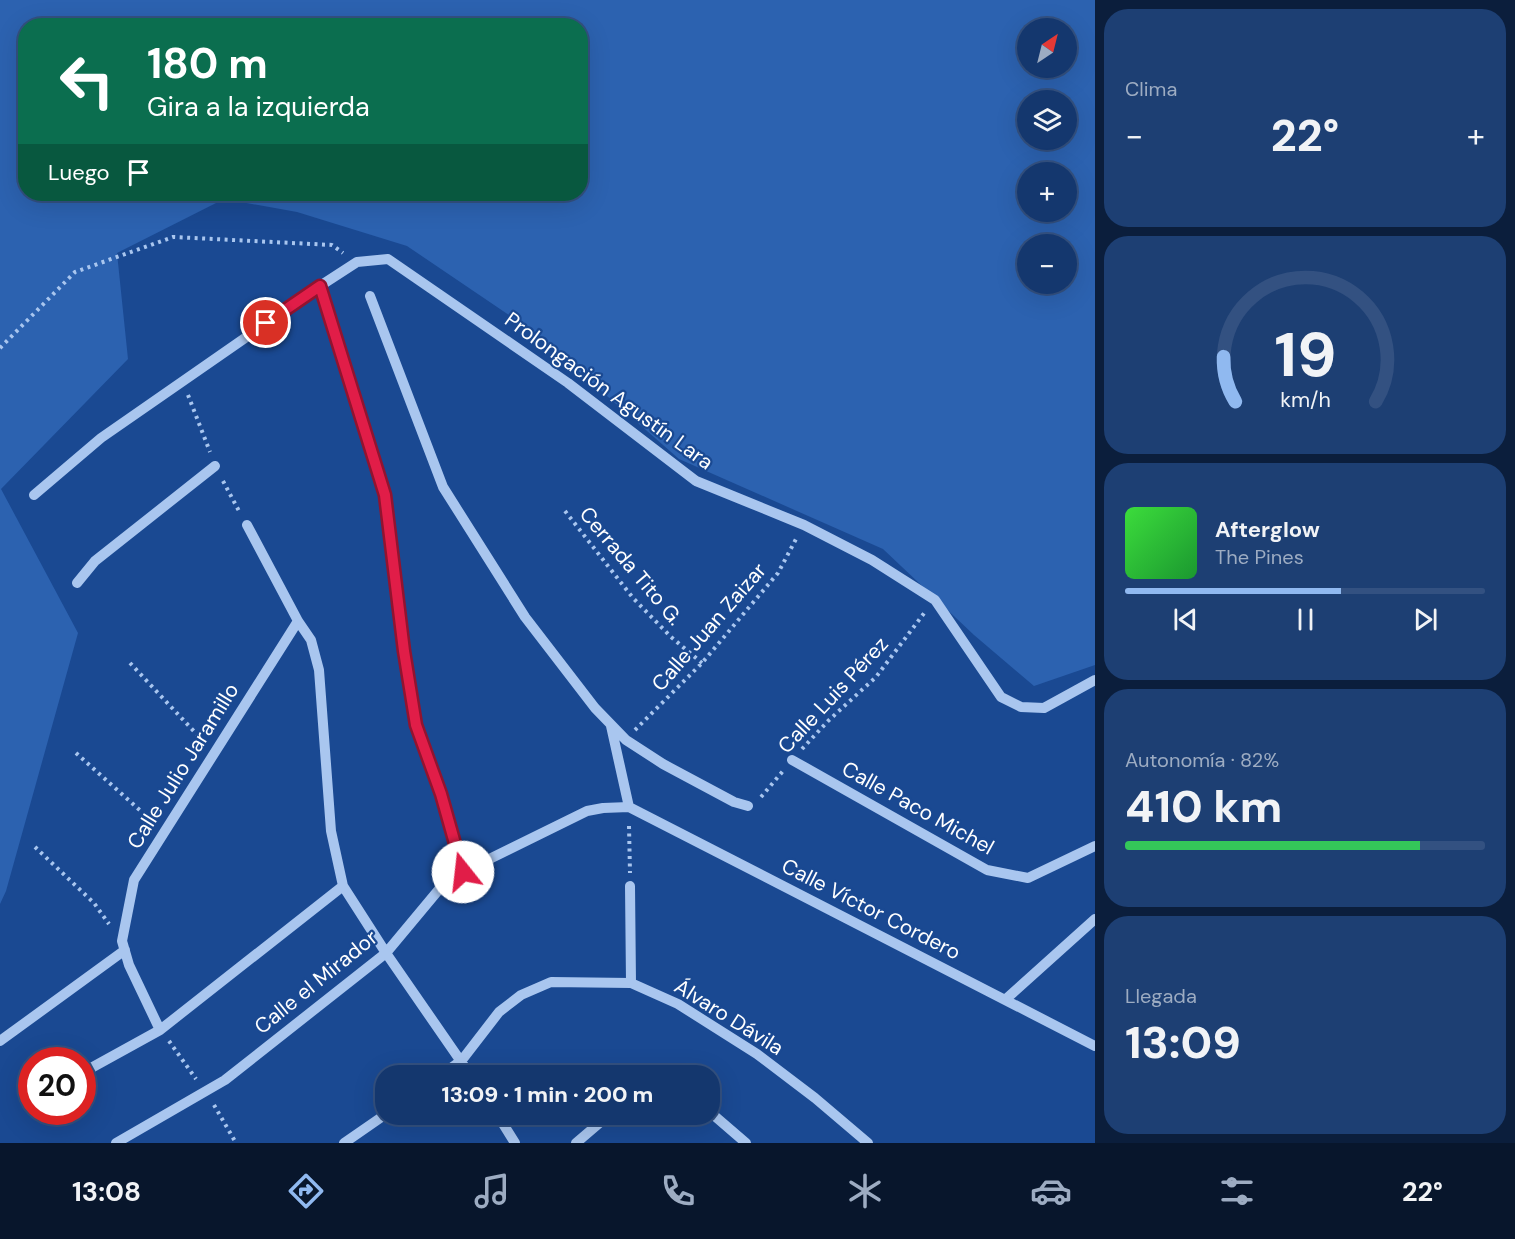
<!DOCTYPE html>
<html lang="es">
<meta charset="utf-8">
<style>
body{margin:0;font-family:"DM Sans",sans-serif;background:#1d3f73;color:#f1f3f6;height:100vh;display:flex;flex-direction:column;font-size:22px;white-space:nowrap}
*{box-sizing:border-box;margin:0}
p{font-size:20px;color:#9dacc2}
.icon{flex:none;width:33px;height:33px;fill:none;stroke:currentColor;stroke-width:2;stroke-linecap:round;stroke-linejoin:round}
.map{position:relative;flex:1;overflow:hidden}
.panel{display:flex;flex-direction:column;gap:9px;padding:9px;background:#0b1e3c;width:420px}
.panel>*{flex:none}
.top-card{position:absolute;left:18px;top:18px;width:570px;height:183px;border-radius:24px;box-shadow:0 6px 24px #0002,0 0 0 2px #335181;background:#0b6e4f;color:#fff;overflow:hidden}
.needle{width:39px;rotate:35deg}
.tools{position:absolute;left:1017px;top:18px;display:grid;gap:12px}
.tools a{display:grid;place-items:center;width:60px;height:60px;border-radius:50%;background:#14376e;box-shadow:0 6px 24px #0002,0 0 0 2px #335181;font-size:30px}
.speed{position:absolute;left:18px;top:1047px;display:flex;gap:12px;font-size:30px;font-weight:700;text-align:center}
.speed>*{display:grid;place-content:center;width:78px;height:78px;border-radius:50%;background:#14376e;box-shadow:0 6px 24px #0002,0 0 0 2px #335181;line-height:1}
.speed .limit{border:9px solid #d22;background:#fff;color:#111}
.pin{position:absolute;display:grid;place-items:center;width:51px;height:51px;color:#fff;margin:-26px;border:3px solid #fff;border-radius:50%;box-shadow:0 2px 6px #0007}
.me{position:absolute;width:66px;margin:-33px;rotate:344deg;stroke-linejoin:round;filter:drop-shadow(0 0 4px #0008)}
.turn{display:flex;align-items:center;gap:21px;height:126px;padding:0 30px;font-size:27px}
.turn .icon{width:78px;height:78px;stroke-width:2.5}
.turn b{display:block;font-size:42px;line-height:51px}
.then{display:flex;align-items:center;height:57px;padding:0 30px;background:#0003;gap:12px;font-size:22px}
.big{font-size:45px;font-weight:800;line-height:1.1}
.panel .card{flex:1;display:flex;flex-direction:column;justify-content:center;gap:9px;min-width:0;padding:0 21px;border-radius:24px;background:#1d3f73}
.panel .dial{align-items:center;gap:0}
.dial svg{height:156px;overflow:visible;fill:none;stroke:#335181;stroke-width:7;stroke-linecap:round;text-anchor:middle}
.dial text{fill:#f1f3f6;stroke:none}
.song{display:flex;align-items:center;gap:18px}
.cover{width:72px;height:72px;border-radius:9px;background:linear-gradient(135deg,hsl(120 70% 55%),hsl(130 70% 35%))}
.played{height:6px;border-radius:3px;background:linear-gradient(90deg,#90b9f0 60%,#335181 60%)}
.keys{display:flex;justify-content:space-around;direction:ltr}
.heat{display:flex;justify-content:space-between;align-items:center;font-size:33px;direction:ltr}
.charge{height:9px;border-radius:4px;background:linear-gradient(90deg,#34c759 82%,#335181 0)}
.trip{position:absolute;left:375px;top:1065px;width:345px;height:60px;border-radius:24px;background:#14376e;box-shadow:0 6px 24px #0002,0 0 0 2px #335181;font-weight:800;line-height:60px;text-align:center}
.tabs{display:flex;height:96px;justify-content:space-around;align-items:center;background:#08162c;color:#9dacc2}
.tabs .icon{width:42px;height:42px}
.tabs .current{color:#90b9f0}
.tabs b{font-size:27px;color:#f1f3f6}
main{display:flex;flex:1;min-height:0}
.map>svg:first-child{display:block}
.green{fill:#2c62b0;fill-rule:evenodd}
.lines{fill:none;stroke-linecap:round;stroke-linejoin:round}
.path{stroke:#a9c6ef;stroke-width:4;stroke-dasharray:3 4.5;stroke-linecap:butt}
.minor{stroke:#a9c6ef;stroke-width:10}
.route-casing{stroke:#92132f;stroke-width:15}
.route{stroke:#e11d48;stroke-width:10}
.labels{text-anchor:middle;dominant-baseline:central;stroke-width:4.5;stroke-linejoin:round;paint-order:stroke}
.street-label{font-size:21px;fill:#fff;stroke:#1a4992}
</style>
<main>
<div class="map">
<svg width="1095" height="1143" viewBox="0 0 1095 1143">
<rect width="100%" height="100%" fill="#1a4992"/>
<path class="green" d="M0,0H1095V665L1034,686L974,635L883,549L679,459L534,332L407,246L297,212L224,199L117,253L128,359L1,489L78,633L6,891L0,904ZM26,26H580V194H26ZM1028,28H1066V68H1028ZM1028,100H1066V140H1028ZM1028,172H1066V212H1028ZM1028,244H1066V284H1028Z"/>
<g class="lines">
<path class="path" d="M0,348L75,272L173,237L332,245L343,253
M188,395L210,452
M223,481L239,511
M565,511L633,598L671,637L702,663
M130,663L203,741
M635,730L702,663L778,573L796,539
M802,749L828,721L876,677L925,612
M76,753L154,823
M761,797L783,771
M629,826L630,873
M35,847L94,903L109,924
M169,1041L196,1079
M214,1105L236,1143"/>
<path class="minor" d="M320,286L385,495L404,651L416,725L441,794L463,872
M370,296L443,487L525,617L595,708L626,740L663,764L734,802L748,806
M34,495L101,438L320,286L357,262L388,259L568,383L696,481L804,525L872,560L935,600L1001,697L1021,707L1044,708L1095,680
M247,525L298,621L311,640L319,670L331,831L343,886L386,953L471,1076
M77,583L95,561L215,466
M611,726L629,807
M792,760L987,870L1028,878L1095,846
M630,886L631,983
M1006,999L1095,919
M160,1030L129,965L122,941L134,880L298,621
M0,1041L125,950
M82,1073L160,1030L343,886
M440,1076L462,1060L499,1012L521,995L551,982L631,983L678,1004L757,1054L815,1098L868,1143
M710,1112L746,1143
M497,1114L515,1143
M116,1143L225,1080L386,953L441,887L463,872L587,811L603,808L629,807L1095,1046
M344,1143L386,1114
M576,1143L610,1114"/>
</g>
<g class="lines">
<defs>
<path id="route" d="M266,323L320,286L385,495L404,651L416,725L441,794L463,872"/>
</defs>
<use href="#route" class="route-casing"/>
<use href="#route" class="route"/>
</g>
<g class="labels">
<g class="street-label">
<text transform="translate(609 391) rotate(36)">Prolongación Agustín Lara</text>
<text transform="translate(631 566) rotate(50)">Cerrada Tito G.</text>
<text transform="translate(709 627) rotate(-49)">Calle Juan Zaizar</text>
<text transform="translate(833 695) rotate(-47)">Calle Luis Pérez</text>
<text transform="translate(183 766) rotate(-58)">Calle Julio Jaramillo</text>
<text transform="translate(918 808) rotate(29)">Calle Paco Michel</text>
<text transform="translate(871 909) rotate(27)">Calle Víctor Cordero</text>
<text transform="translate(316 982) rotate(-39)">Calle el Mirador</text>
<text transform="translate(729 1017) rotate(32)">Álvaro Dávila</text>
</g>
</g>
</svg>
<div class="tools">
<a><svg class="needle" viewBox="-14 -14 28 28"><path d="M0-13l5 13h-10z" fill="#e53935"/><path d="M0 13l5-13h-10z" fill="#9dacc2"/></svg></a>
<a><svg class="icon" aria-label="layers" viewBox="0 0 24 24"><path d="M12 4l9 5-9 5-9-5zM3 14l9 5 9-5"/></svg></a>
<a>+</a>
<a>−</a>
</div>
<div class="speed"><div class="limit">20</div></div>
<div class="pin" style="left:266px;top:323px;background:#d93025"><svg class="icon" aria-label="arrive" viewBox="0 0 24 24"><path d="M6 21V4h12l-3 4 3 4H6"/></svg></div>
<svg class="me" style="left:463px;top:872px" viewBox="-20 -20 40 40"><circle r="19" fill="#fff"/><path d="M0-13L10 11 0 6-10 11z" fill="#e11d48"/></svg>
<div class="trip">13:09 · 1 min · 200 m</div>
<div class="top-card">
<div class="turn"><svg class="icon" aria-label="left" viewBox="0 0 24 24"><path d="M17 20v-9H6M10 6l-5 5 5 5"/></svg><div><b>180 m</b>Gira a la izquierda</div></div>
<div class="then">Luego<svg class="icon" aria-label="arrive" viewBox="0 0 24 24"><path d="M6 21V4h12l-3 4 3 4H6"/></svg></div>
</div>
</div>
<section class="panel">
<div class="card"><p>Clima</p>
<div class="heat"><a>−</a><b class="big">22°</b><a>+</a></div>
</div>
<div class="card dial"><svg viewBox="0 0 100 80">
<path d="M14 69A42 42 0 1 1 86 69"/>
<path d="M14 69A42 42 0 0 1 8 46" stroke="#90b9f0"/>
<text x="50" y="56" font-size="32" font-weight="700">19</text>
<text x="50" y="72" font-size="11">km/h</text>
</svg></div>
<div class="card">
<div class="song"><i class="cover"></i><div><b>Afterglow</b><p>The Pines</p></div></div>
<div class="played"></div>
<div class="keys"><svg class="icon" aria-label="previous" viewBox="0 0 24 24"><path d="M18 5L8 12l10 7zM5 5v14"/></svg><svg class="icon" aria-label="pause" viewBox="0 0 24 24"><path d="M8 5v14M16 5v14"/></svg><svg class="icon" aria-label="next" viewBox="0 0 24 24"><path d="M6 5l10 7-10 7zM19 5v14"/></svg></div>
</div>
<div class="card"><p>Autonomía · 82%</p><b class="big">410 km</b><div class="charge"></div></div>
<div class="card"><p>Llegada</p><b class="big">13:09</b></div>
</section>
</main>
<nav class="tabs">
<b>13:08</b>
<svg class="icon current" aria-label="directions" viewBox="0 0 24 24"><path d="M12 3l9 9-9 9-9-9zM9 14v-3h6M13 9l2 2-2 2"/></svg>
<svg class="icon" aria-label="music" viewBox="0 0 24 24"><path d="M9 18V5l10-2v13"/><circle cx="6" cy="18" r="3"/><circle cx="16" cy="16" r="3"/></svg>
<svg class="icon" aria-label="phone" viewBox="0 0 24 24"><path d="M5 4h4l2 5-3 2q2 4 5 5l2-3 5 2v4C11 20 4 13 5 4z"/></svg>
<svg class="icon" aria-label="climate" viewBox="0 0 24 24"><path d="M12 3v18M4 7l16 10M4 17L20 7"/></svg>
<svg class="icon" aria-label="car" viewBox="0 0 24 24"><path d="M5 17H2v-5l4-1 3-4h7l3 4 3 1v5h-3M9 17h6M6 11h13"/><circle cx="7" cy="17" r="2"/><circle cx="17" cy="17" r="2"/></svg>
<svg class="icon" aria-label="filters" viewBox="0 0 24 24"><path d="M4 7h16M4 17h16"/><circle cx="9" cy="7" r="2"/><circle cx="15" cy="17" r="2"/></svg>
<b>22°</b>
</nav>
